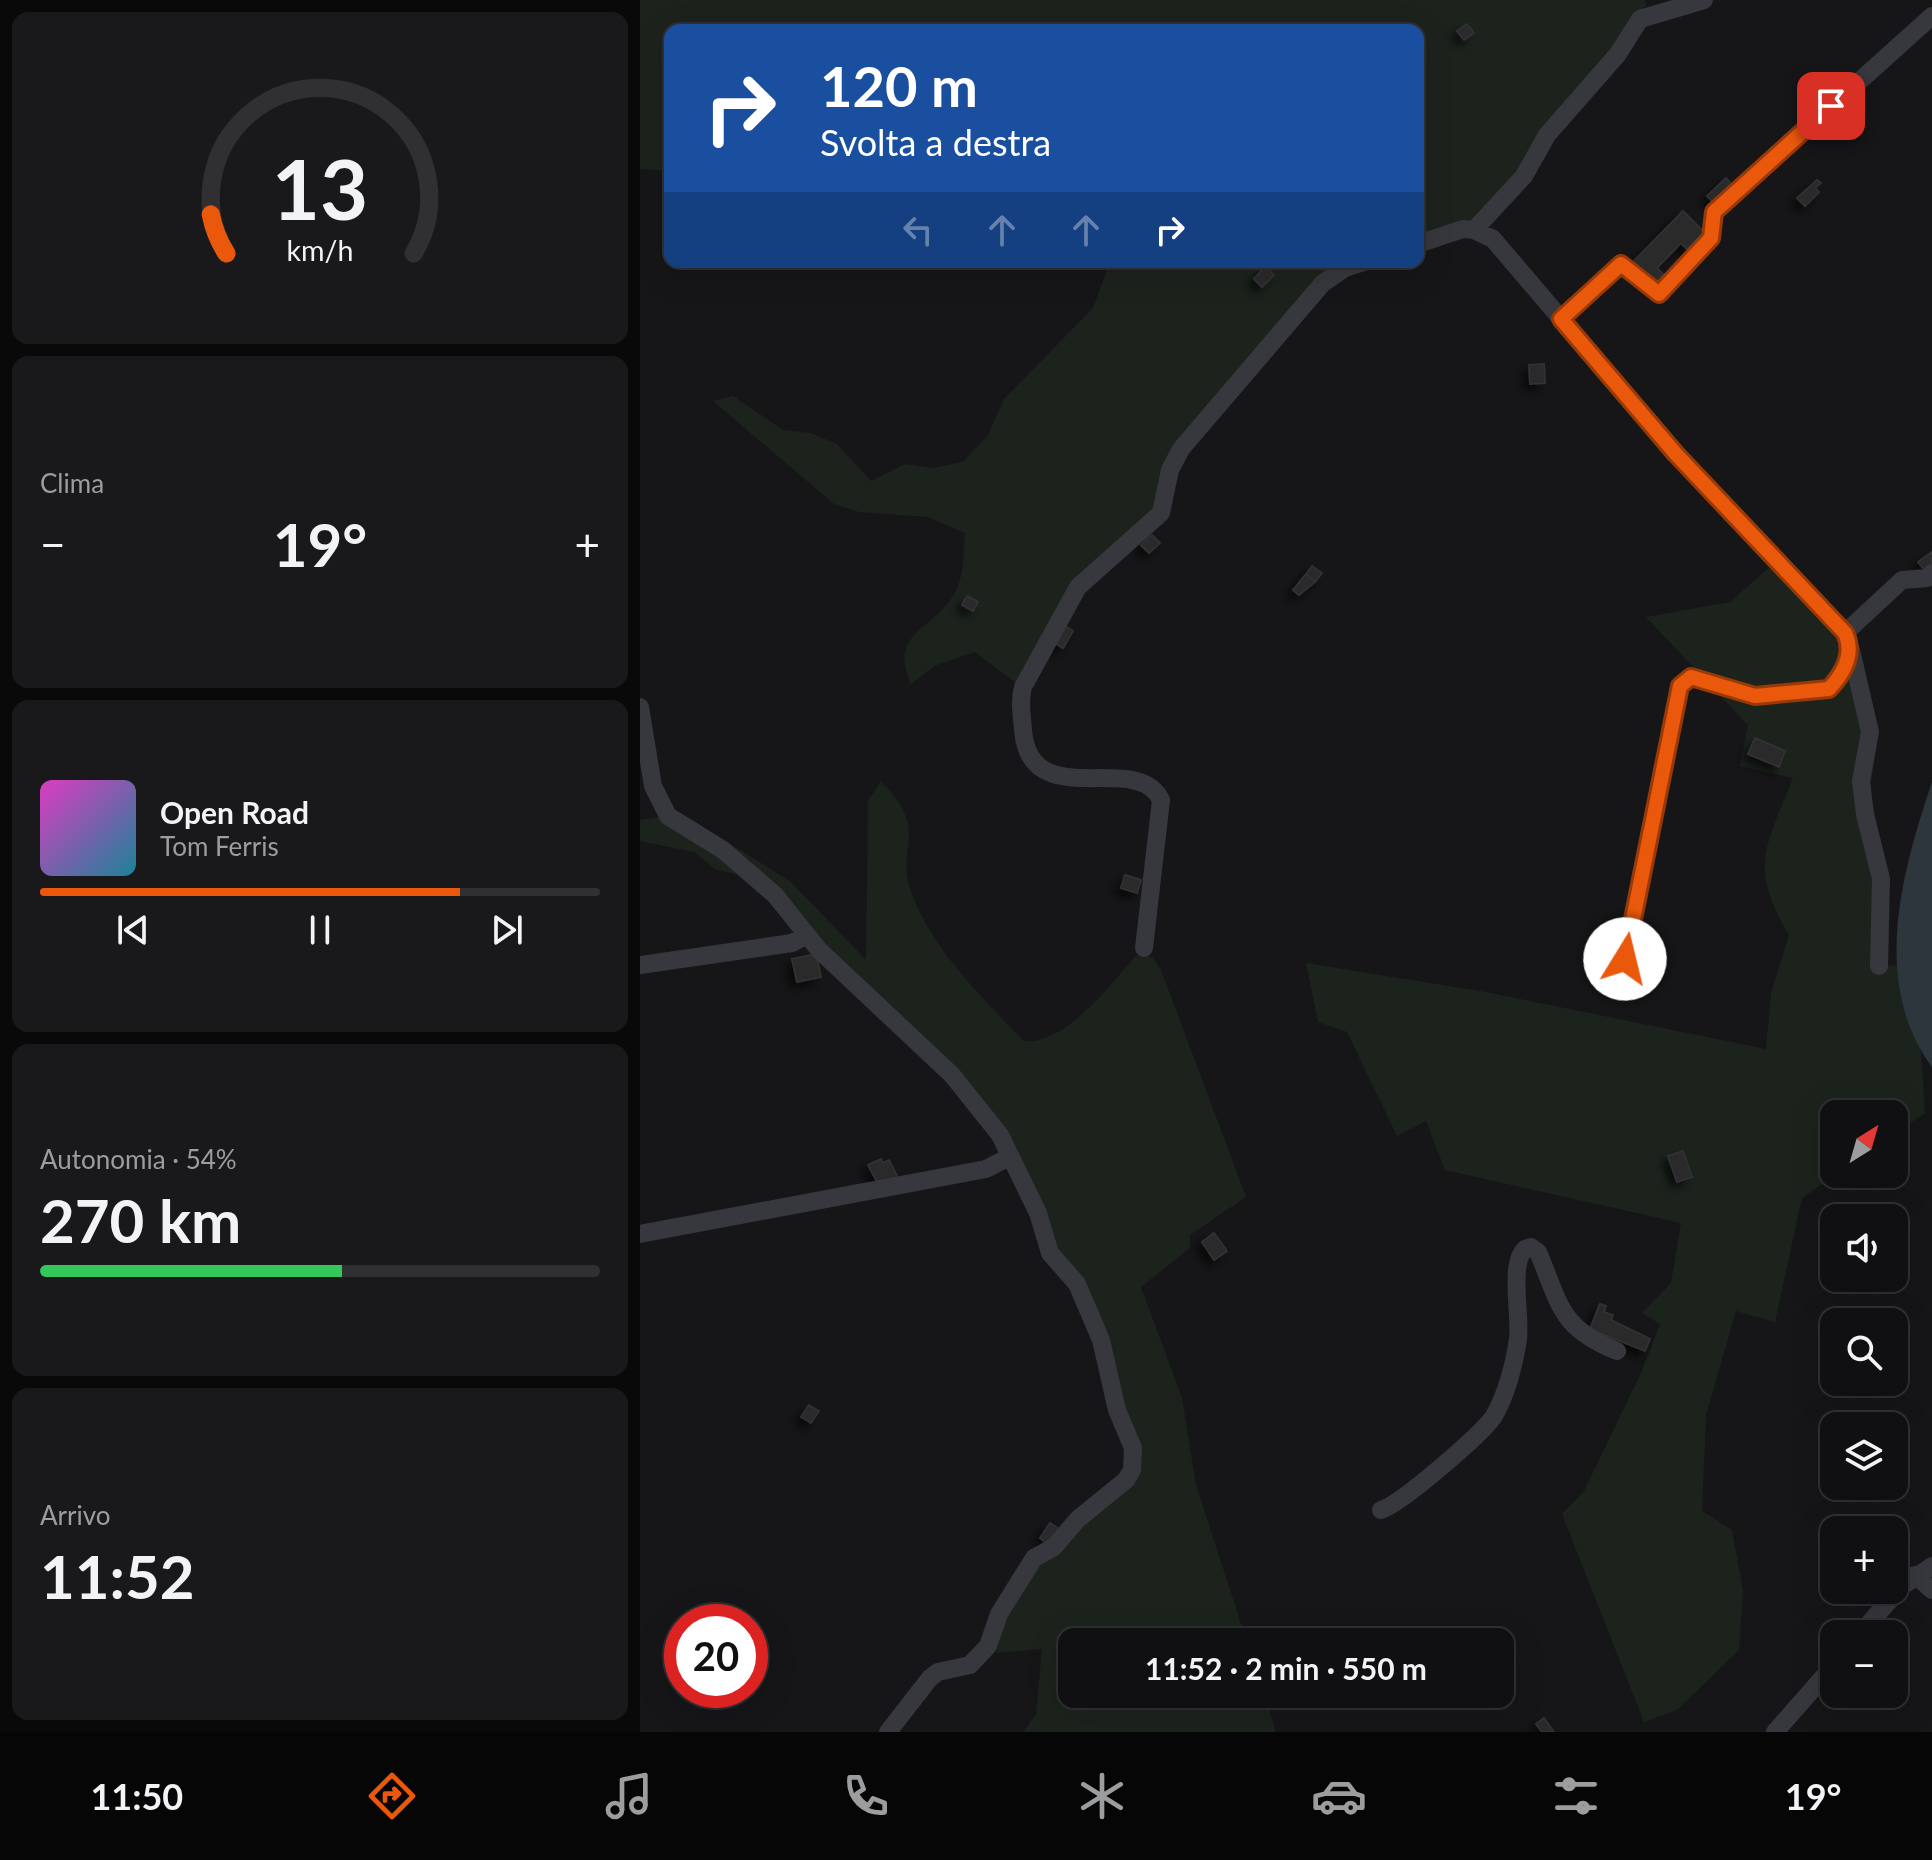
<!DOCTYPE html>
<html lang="it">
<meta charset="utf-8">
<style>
body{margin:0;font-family:Lato,sans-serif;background:#19191b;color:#f1f3f6;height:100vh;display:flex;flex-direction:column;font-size:30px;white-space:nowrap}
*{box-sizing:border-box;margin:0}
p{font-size:26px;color:#9c9d9f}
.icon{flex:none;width:44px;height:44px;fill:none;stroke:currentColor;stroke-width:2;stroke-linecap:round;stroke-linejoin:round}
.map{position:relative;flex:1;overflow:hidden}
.side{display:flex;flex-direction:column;gap:12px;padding:12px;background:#09090a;width:640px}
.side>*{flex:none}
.top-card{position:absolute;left:24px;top:24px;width:760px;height:244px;border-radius:16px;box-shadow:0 8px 32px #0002,0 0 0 2px #303032;background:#1a4fa0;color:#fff;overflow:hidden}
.needle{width:52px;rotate:37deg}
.buttons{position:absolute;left:1180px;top:1100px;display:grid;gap:16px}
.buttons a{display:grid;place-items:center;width:88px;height:88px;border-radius:16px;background:#101012;box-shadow:0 8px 32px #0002,0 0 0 2px #303032;font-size:40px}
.speed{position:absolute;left:24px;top:1604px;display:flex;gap:16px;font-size:40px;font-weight:700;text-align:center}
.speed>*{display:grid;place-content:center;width:104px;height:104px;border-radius:50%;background:#101012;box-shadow:0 8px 32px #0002,0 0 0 2px #303032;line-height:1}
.speed .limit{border:12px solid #d22;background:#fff;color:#111}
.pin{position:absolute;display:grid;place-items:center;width:68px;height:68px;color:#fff;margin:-34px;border-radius:16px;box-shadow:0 4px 12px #0006}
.me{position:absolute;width:88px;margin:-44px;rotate:9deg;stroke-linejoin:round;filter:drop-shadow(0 0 6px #0008)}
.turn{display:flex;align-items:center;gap:28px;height:168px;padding:0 24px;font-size:36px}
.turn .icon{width:104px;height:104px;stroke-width:2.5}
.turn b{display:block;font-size:56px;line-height:68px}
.lanes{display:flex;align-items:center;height:76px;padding:0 24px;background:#0003;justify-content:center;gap:40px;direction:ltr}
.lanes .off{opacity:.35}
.big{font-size:60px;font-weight:700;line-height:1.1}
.side .widget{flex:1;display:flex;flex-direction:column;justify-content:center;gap:12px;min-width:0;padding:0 28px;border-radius:16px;background:#19191b}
.side .dial{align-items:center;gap:0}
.dial svg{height:208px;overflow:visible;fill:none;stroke:#303032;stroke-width:7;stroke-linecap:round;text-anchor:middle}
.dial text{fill:#f1f3f6;stroke:none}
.song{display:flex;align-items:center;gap:24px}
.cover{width:96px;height:96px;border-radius:12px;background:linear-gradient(135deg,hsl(310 70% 55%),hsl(190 70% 35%))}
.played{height:8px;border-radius:4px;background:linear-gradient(90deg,#ea580c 75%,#303032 75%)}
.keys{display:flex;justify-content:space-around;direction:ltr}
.heat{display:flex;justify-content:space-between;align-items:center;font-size:44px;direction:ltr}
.charge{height:12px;border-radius:6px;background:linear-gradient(90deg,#34c759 54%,#303032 0)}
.trip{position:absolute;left:418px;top:1628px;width:456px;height:80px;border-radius:16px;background:#101012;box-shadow:0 8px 32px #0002,0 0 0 2px #303032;font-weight:700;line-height:80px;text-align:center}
.tab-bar{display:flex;height:128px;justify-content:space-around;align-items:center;background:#060607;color:#9c9d9f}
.tab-bar .icon{width:56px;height:56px}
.tab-bar .on{color:#ea580c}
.tab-bar b{font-size:36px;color:#f1f3f6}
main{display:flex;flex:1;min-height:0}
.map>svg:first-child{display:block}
.green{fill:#1c231d}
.water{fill:#2c363c}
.building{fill:#29292c;stroke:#303034;stroke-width:2;filter:url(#shadow)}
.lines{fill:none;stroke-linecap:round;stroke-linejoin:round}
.minor{stroke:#37383d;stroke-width:18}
.route-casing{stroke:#983908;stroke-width:20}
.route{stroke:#ea580c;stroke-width:14}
</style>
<main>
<section class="side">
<div class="widget dial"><svg viewBox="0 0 100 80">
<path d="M14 69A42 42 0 1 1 86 69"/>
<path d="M14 69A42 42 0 0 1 8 54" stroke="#ea580c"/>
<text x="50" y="56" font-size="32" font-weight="700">13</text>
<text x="50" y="72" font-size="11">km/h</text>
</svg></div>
<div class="widget"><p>Clima</p>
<div class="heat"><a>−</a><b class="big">19°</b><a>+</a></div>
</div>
<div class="widget">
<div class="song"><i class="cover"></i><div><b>Open Road</b><p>Tom Ferris</p></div></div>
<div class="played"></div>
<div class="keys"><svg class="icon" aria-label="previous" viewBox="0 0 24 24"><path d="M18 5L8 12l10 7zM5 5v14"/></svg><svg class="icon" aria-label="pause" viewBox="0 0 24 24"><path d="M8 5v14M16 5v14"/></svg><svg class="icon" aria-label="next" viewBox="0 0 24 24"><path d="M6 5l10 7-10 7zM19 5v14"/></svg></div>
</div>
<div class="widget"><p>Autonomia · 54%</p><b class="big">270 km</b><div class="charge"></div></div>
<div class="widget"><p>Arrivo</p><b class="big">11:52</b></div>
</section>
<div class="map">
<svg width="1292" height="1732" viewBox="0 0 1292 1732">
<defs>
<filter id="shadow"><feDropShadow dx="-6" dy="6" stdDeviation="4" flood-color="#0009"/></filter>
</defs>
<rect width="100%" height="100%" fill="#161618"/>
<path class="green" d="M0,0H1005L1006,5L886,164L837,220L778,240V30H30V171L0,169Z
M470,262H711L552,423L522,501L436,584L380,686L335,652L294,666L271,684C248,635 290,630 311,599C325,579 323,557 325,533L287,517L219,512L194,504L73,401L93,396L143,430L171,433L197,444L231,481L265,464L293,468L323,462L348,435L364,399L453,308Z
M1130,567L1194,631L1204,646L1238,734L1228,804L1245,966L1258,965L1260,994L1281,1052L1285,1113L1254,1134V1114H1194L1196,1174L1162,1198L1135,1322L1096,1311L1066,1415L1062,1511L1092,1530L1103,1590L1099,1650L1037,1710L1004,1722L922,1514L944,1491L1001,1373L1020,1324L1002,1313L1031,1283L1041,1223L805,1170L786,1121L757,1136L707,1032L678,1022L666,963L846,992L1126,1049L1131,993L1149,935C1108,867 1126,846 1153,778L1100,766L1108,725L1006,617L1090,602Z
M241,781C293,835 253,845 272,894C292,949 344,1000 384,1041C425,1046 471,983 497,955L512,957L521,970L606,1197L550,1235V1248L501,1287L542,1398L556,1485L607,1642H432V1694H624L636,1732H383L396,1714L402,1649L356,1653L368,1611L395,1564L488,1484L496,1444L371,1140L175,936L108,859L111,878L75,869L54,852L0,841V820L43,814L151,882L226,960L228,801Z"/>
<path class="water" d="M1292,782V1067C1230,983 1262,871 1292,782Z"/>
<path class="building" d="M827,24L834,33L824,40L817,31Z
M1086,178L1093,186L1075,204L1067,196Z
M1177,180L1181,183L1175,188L1179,192L1165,206L1157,198Z
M1043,211L1064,232L1047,249L1041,243L1017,268L1023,274L1013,284L992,263Z
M625,267L634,275L622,287L614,279Z
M904,364L905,383L890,384L889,365Z
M512,535L520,543L509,553L501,545Z
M1292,552V567L1286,572L1278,562Z
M672,566L682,573L675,582L666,574Z
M666,574L675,582L659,595L653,590Z
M327,596L338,602L333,611L322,605Z
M424,625L433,631L423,648L413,642Z
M1115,738L1145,751L1139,767L1108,754Z
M485,875L501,880L497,893L481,888Z
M176,954L181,977L157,982L152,959Z
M1043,1151L1052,1177L1037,1182L1028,1156Z
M241,1159L243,1163L249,1160L259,1180L237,1182L228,1165Z
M574,1233L587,1251L574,1260L562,1242Z
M960,1304L966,1306L964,1312L973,1315L971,1320L1010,1339L1005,1351L950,1329Z
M169,1405L179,1411L171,1423L161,1417Z
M410,1523L419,1529L408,1544L400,1538Z
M904,1718L914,1732H902L896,1724Z"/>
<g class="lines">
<path class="minor" d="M834,230L853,239L1035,453L1205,633C1215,654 1203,673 1189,689L1115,696L1051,677L1040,686L985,959
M778,244L823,229L834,230L884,176L907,135L978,54L1000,19L1064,0
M921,319L981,264L1019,294L1071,238L1074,212L1292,16
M1205,633L1262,580L1287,578L1292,573
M1211,650L1230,732L1221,781L1225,814L1241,879L1239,966
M0,707L13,786L28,816L83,850L135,895L179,950L312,1075L360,1135L398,1213L410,1253L437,1284L461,1340L477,1410L493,1448L492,1470L486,1480L438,1519L414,1547L394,1558L359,1614L348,1646L330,1665L298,1672L290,1678L248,1732
M504,948L521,800C497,749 390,816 383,730C382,716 379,702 383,687L438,587L521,513L530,470L541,449L683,283L705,268L724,262
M0,965L152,943L167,935
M0,1234L346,1169L369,1157
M741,1510C761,1504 842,1434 854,1416C866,1396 875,1362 878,1339C881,1315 869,1264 885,1249L891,1247L898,1252C921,1306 919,1327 977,1351
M1275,1575L1292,1590
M1220,1634L1261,1587L1292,1566
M1135,1732L1194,1665"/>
</g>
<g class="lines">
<defs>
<path id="route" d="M985,959L1040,686L1051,677L1115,696L1189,689C1203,674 1215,654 1205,633L1035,453L921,319L981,264L1019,294L1071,238L1074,212L1191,106"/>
</defs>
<use href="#route" class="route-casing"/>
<use href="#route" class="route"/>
</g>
</svg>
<div class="buttons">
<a><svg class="needle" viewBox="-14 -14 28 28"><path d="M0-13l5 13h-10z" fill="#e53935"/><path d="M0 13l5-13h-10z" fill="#9c9d9f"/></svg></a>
<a><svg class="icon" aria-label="sound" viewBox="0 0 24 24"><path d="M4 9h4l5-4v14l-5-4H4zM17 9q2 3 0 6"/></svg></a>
<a><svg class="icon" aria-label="search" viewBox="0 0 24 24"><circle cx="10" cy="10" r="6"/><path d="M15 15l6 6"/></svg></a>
<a><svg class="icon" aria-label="layers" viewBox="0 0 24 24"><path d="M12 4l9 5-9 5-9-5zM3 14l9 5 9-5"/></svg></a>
<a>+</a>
<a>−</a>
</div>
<div class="speed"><div class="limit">20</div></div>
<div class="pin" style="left:1191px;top:106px;background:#d93025"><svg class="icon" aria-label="arrive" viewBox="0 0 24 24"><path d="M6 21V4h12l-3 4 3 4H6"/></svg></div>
<svg class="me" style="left:985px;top:959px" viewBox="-20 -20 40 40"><circle r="19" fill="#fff"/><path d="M0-13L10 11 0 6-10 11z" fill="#ea580c"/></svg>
<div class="trip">11:52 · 2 min · 550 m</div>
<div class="top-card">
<div class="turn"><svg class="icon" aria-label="right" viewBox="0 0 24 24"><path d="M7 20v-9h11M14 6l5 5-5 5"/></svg><div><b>120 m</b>Svolta a destra</div></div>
<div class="lanes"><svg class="icon off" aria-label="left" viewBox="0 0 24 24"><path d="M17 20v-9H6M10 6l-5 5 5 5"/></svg><svg class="icon off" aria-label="ahead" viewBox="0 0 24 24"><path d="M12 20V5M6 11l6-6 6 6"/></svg><svg class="icon off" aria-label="ahead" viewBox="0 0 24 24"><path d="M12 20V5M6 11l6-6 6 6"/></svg><svg class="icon" aria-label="right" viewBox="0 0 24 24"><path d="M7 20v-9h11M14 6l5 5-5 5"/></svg></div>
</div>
</div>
</main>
<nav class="tab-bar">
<b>11:50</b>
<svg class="icon on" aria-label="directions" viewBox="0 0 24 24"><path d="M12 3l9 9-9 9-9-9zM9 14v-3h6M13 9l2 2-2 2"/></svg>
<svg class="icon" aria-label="music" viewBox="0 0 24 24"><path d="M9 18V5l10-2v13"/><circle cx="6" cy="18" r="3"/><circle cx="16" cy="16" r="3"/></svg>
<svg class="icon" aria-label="phone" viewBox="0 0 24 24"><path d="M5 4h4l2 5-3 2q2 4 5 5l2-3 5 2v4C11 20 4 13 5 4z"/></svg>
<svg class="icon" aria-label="climate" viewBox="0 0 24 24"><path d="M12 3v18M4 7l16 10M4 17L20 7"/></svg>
<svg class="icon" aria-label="car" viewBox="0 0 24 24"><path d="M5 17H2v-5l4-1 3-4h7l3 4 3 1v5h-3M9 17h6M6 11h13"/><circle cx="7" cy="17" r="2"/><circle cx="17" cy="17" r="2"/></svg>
<svg class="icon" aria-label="filters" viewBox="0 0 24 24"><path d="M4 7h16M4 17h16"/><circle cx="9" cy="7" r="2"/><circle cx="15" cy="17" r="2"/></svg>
<b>19°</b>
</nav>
